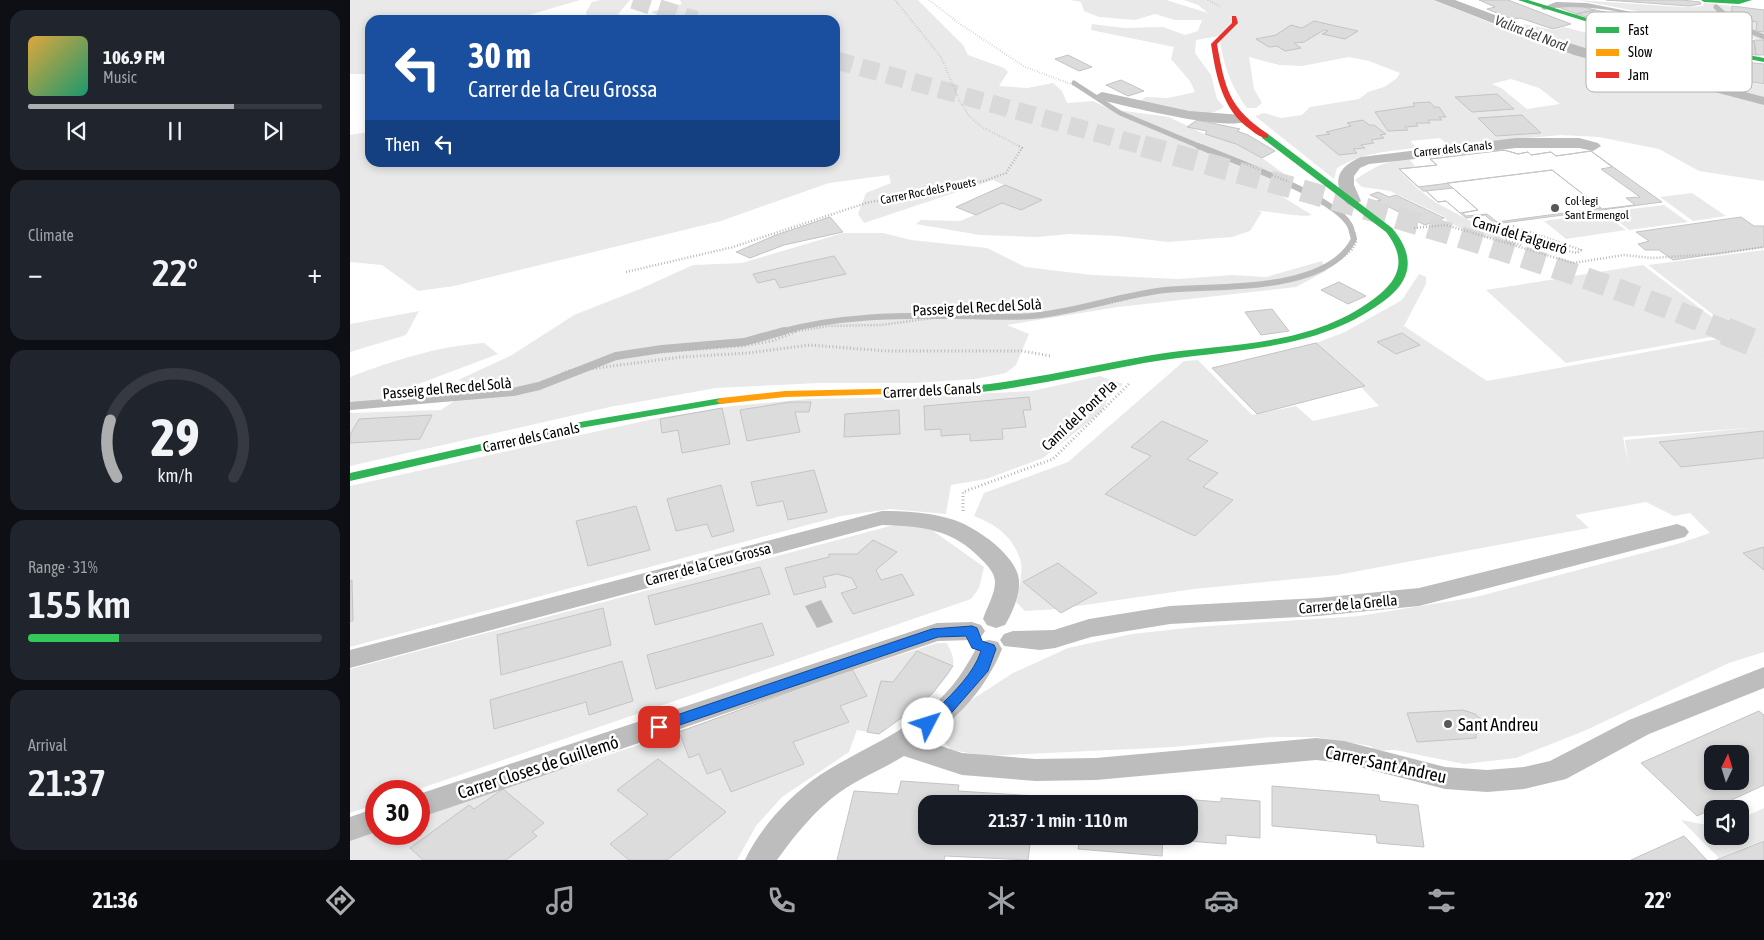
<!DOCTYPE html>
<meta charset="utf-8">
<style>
body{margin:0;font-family:"Asap Condensed",sans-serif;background:#20242c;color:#f1f3f6;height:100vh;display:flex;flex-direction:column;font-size:19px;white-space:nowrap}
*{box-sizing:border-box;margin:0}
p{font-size:16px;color:#9ea1a6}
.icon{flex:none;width:28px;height:28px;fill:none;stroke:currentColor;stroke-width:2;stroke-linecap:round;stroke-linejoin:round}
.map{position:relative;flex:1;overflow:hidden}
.side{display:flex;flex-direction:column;gap:10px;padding:10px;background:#0d0f14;width:350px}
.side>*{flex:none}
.top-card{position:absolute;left:15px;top:15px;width:475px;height:152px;border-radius:15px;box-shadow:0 2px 8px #0003;background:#1a4fa0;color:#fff;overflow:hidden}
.needle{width:32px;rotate:4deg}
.fabs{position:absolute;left:1354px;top:745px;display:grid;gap:10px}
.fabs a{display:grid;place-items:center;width:45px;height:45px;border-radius:10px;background:#171b24;box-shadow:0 2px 8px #0003;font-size:25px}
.speed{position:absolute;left:15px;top:780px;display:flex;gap:10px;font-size:25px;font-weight:700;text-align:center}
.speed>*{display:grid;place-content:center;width:65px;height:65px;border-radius:50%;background:#171b24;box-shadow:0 2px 8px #0003;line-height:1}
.speed .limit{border:8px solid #d22;background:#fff;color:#111}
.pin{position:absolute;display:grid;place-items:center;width:42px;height:42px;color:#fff;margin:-21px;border-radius:10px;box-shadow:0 2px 8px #0006}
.me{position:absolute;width:55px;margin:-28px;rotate:50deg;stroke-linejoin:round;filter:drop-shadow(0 0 4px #0008)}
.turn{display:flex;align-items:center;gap:18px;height:105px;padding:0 20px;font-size:22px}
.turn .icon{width:65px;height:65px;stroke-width:2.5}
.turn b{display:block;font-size:35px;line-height:42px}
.then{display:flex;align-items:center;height:48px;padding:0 20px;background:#0003;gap:10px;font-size:19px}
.big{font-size:38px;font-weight:600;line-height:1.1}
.side .widget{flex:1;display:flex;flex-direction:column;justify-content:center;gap:8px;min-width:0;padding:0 18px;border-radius:15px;background:#20242c}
.side .dial{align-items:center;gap:0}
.dial svg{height:130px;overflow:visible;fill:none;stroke:#363941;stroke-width:7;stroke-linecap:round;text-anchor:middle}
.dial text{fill:#f1f3f6;stroke:none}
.song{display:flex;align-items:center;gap:15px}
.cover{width:60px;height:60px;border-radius:8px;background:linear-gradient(135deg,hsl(40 70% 55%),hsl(160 70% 35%))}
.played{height:5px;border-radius:2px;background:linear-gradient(90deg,#adaeaf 70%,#363941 70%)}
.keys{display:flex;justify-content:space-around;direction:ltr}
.heat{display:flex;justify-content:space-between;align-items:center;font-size:28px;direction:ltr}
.charge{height:8px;border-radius:4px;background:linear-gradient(90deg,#34c759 31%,#363941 0)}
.trip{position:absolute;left:568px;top:795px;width:280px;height:50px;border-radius:15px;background:#171b24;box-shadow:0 2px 8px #0003;font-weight:600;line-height:50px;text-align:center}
.menu{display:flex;height:80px;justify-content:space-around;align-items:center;background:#090b0e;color:#9ea1a6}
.menu .icon{width:35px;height:35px}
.menu .current{color:#adaeaf}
.menu b{font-size:22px;color:#f1f3f6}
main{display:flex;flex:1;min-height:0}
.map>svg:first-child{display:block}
.green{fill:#e9e9e9;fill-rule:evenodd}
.water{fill:#bbb}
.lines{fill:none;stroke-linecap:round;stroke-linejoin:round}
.stream-far2{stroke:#bbb;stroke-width:5}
.stream-far1{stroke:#bbb;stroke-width:6}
.stream{stroke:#bbb;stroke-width:8}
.building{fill:#dcdcdc;stroke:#c4c4c4;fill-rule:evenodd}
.primary-tunnel-far2{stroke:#d9d9d9;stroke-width:18;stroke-dasharray:18 9;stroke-linecap:butt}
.primary-tunnel-far1{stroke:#d9d9d9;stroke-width:22;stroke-dasharray:22 11;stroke-linecap:butt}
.primary-tunnel{stroke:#d9d9d9;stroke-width:28;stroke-dasharray:28 14;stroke-linecap:butt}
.path-far2{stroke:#b8b8b8;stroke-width:2;stroke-dasharray:0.5 2;stroke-linecap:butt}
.path-far1{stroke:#b8b8b8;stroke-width:2.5;stroke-dasharray:1 2;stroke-linecap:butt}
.path{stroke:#b8b8b8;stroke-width:3;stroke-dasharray:1 2.5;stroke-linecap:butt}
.lane{fill:#bdbdbd;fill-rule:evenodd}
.street{fill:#bdbdbd;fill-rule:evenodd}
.fast{fill:#30b455;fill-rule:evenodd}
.slow{fill:#ff9f0a;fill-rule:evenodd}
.jam{fill:#e5322d;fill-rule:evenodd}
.route{fill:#1a73e8;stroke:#114b97}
.poi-dot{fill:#595959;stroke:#fff;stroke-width:2}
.labels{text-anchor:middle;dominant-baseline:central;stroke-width:5;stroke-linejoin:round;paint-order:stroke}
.far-street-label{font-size:12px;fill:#000;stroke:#fff}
.far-poi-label{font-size:12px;fill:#000;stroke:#fff;text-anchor:start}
.far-water-label{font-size:14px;font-style:italic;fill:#3f3f3f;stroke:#fff}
.street-label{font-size:15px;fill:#000;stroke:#fff}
.near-poi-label{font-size:18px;fill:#000;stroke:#fff;text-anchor:start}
.near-street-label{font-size:18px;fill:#000;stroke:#fff}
.key{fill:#fff;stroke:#b2b2b2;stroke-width:1}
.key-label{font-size:14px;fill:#000}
</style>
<main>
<section class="side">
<div class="widget">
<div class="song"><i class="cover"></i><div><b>106.9 FM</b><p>Music</p></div></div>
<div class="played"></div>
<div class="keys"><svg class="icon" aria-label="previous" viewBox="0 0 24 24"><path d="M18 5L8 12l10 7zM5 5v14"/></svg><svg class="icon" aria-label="pause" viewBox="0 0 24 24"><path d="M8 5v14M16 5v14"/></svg><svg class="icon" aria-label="next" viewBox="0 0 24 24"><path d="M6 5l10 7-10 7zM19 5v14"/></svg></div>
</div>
<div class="widget"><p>Climate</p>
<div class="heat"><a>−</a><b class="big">22°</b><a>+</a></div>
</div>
<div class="widget dial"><svg viewBox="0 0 100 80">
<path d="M14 69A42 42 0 1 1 86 69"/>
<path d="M14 69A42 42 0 0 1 10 34" stroke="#adaeaf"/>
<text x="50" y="56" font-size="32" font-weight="700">29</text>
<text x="50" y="72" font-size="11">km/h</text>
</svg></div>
<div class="widget"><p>Range · 31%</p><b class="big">155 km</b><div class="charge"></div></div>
<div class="widget"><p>Arrival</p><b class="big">21:37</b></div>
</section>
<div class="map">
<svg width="1414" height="860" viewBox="0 0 1414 860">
<rect width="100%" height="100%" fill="#fff"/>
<path class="green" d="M0,0H230L162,20H20V74H0Z
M250,0H280L268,14L279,20H237L236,12L242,2Z
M330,0H568L613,45L618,55L654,68L658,72L649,86L677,88L703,83L712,91L717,103L743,101L760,109L819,117L854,134L879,141L912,158L933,173L929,178L933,197L962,215C953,218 921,211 907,211L912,212L900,231L882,237L818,242L768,236L719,234L688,237L630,235L566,224L571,220L610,221L625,215L606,207L654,185L643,180L514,223L508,214L516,193L541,183L539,175L479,183L371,221L104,286L68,291L32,265L0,262V135L20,132V162H485V20H317L301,12L332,4Z
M720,0H816L858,13L848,5L834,0H1084L1182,40L1186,31L1174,27V24L1204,30L1214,27L1283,45L1287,42L1351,55L1350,62L1362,64L1361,75L1414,85V181L1349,171L1309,149L1249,137L1211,135L1098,145L1090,138L1060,141L1067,148C1038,151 1012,153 987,168L984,179L905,116L914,113L931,118L952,115L960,107L1009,99L1018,92L1034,87L1046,79L1050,73L1019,61L999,57L952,66L929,65L899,57L904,89L912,103L906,108H897C882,89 871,60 870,36L846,40L845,53L861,75L867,99L874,107C853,123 814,106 790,101L796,97L818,98L845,92L840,81L821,59L824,47L741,30L742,24L774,28L813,27L835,35L848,31L852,20H825L805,14L785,20L749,17L734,11L731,2ZM1161,79L1189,88L1210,104L1177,109L1151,88L1142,84Z
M1227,0L1333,7L1353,6L1354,3L1382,6L1381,18L1407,22L1406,31L1414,32V40L1343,28V23L1335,20Z
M1059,159L1065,166L1049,170L1067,188L1085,202L1126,224L1167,229L1169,235L1151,239L1136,238L1099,223L1093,216L1040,191L1012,187L1005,180C1023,167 1037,160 1059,159Z
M1342,193L1376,216L1343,221L1310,197Z
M1314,205L1338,222L1279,230L1256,212Z
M1253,213L1276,230L1216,239L1194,221Z
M493,233H533L561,240L637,248L675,267L742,275L828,279L883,275L916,277L972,261L976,271L946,287L768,307L657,325L679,334L666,365L656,373L625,379L565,383H470L366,388L260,407L0,466V413L91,410L126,386L108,380L162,355L224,315L290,289L343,265L392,263Z
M1414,250V652L1379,663L1234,731L1166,758L1114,764L1045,750L1024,751L1021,746L965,737H923L824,747L637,756L601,750L595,743L593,731L618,702L663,673L718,648L782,634L846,627L1009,616L1126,597L1327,544L1360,533L1340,513L1324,516L1296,502L1225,515L1239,528L987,575L844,589L707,609L675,611L666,602C668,591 673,574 671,563C665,538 647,525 624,516L634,493L718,462L834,361L848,360L902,415L946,406L963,421L1029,406L1011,387L1015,386L966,343L995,332L1052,300L1069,274L1076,277V284L1054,326L1137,381L1390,335L1298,265ZM1399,428L1275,440L1278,463L1273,437Z
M1293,265L1383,333L1216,363L1136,290Z
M69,311L56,335L0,352V324Z
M134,343L148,354L34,397L26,407L0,410V377C42,361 88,346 134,343Z
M750,376L773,384L759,397L751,412L693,458L636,479L601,485L596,514L540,509L491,516L0,647V486L303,419L382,406L459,399L563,397L682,391Z
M566,524L582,530L634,567L629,588L621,599L63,791H26V804L0,813V669L544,525Z
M587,643H597C600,650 605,658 603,665C598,686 546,721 529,734L507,730L499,752L432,797L406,826L387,860H0V839L26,831V834H69V813L80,808C164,785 247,760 329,731C415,702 500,670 587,643Z
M1414,808V840L1369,858L1331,820L1362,826V836H1390V819Z"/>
<path class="water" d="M1084,0H1105L1216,42L1277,61L1414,97V105L1224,55Z
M471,600L483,622L467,628L455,606Z"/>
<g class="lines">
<path class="stream-far2" d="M1366,7L1388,26L1414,37
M724,83L770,113L851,147"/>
<path class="stream-far1" d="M430,332C486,316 548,315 606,316C631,316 656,318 682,316C727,312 770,295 815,290C866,285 977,294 1004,239C1002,234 1002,228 999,224C982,196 881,159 848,146"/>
<path class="stream" d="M0,406L163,392L189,386L266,356L312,349L394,342L434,331"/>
</g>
<path class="building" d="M1129,0H1158L1221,24L1203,29L1170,18L1162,19L1137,9L1145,7Z
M1256,0H1332L1350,2L1351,4L1339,6Z
M1203,5H1226L1245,10L1226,14Z
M1382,6L1414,10V32L1406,31L1407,22L1381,18Z
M1245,10L1267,14L1250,21L1226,14Z
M964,21L1008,31L995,39L972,34L978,31L974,30L954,42L944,43L951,48L935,51L927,46L919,47L906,39L926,35L941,25L952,28Z
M1384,38L1404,41L1406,55L1382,52Z
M1404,40H1414V55H1406Z
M718,55L742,67L729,71L705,59Z
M1354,58L1414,64V84L1363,75L1364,63L1353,62Z
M771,80L794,91L778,96L756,85Z
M1147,94L1164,109L1122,112L1105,97Z
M1080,102L1084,107H1089L1096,117H1089L1092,120H1078L1080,123H1066L1068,126L1055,127L1058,130L1038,131L1025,112L1065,106L1063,103Z
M1172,115L1191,133L1146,136L1128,118Z
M847,120L890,129L887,131L898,135L925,151L912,158L886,144L855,134L857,131L837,127Z
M1013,120L1019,125H1024L1036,134L1030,135L1034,138L1021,140L1024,143L1011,145L1015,148L1003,149L1007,153L989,155L966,136L980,134L976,132L1001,126L997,123Z
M1154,150L1168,154L1178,152L1181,155L1201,152L1206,156L1241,151L1312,202L1145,224L1135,215L1116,218L1096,201L1088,202L1076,191H1073L1049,169L1087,165L1080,159ZM1202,170L1251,208L1147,222L1137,214L1116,216L1113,213L1128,210L1097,183Z
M1154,150L1168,154L1178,152L1181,155L1201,152L1206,156L1241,151L1262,167L1251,169L1290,197L1276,198L1285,205L1252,209L1202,170L1068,187L1049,169L1087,165L1080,159Z
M655,185L692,200L671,210L652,203L626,215L606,207Z
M1103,188L1128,210L1110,213L1096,201L1088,202L1076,191Z
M1028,192L1039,197L1046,195L1094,218L1075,225L1027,201L1031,200L1020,195Z
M480,217L493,232L434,245L400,258L386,252L426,235Z
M1391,217L1404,226H1414V247L1323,260L1309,250H1295L1288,244L1299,241L1286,232Z
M484,256L496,274L430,288L425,279L408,283L403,274Z
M989,282L1016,296L998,304L971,290Z
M922,309L939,331L911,335L895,312Z
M1052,333L1070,345L1046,354L1027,342Z
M966,343L1015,386L907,414L862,368Z
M679,397L681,410H673L676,427L652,429L653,439L620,441V434L591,436V429L575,430L574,406Z
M440,402H461L459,412H445L450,432L397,441L390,410Z
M372,408L380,444L332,453L328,430L312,433L310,419Z
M549,410L550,434L494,437L495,414Z
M82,415L70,439L0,443V435L9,419Z
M812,421L858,441L837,459L868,473L853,487L883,500L845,536L755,494L801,456L781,447Z
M1414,431V458L1331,467L1309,442Z
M464,470L477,512L438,520L433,501L407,506L401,482Z
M371,485L384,531L362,537L357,524L326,531L317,499Z
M286,506L300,550L238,566L226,521Z
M523,540L547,552L526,570L531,580L552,574L564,595L503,614L491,593L507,588L502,578L487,574L473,577L476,587L444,595L435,568L479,557V554H507Z
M1414,547V570L1393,553Z
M708,563L747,593L711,613L673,582Z
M410,567L420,594L305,625L298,596Z
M2,580L3,621H0V581Z
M253,608L261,645L151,675L147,635Z
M412,623L424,655L306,689L297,655Z
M567,651L603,666L583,693L557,714L529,734L517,732L531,681L543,682Z
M272,661L283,701L239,715L236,702L144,729L140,700Z
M502,669L517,696L490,706L499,722L443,742L454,764L381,792L371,769L357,774L349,754L339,758L329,732Z
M1113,710L1125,714L1133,721L1136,726L1134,731L1126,734V738L1067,742L1057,713Z
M1409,711L1414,715V785L1347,816L1291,763ZM1362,754H1390V781H1362Z
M308,759L376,812L317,860H279L260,844L298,814L267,790Z
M551,781L609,785L608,791L686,796L685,804H576V836H681L678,860L595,856L594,860H487L504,791L548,794Z
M922,786L1029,795L1030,801L1068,805L1074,847L1027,843L1026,835L922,826Z
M153,789L194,823L182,832L187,836L156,860H73L60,848L119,805L124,809Z
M794,796L871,802V798L910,801V838L876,835V844L813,839L812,856L728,849L730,836H839V804H794Z
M1334,836L1357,860H1281Z
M1414,841V860H1366Z"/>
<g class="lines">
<path class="primary-tunnel-far2" d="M283,0L346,20
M485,60L797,147"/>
<path class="primary-tunnel-far1" d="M793,146C990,201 1189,254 1378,332"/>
<path class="primary-tunnel" d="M1375,331L1414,347"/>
<path class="path-far2" d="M545,0L591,57L610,102L620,117L632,127L671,147
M579,0L610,24L675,67L737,90
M858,0L871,7
M802,126L857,147"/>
<path class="path-far1" d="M853,146L939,182
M1163,226L1231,250L1227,253L1159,237L1155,240L1171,245
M1064,228L1096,225L1223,263L1274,255L1302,258L1366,254L1414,247
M276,272L383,247L516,203L634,181L656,173L672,148L669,146
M440,332L479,326L530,325L591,317H674L751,305L812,291L925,284L948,278L988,260L1001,251L1006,243L1005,232"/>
<path class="path" d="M232,370L331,357L398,353L460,345L537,351H672L701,356
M0,408L166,394L187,387L216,372L267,358L297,353L392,346L422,341L447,331
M613,511V492L703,459L779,384"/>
<path class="lane" d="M1206,2L1237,3L1341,24L1338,26C1298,18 1232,0 1194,10L1191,8Z"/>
<path class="street" d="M752,92L839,111L892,115L899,119C888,135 768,104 747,99L745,96Z
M1166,138H1229L1248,143L1251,146L1243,151L1229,148H1166L1019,164L1010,168L1004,176V185L1011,201L1003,206L997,204C982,182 986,168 1011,157Z
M532,511C555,511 578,512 601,519C623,525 668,555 669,581C670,595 662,614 655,625L646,628L637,625L633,619C637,607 645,594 645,582C645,573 637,565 631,559C603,529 571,526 532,525L0,668V650Z
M1327,524L1335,527L1339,532L1335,537L1069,606L968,616L820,624L741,637L705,648L690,650L654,646L650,640L654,634L663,631L704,630L739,619L820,606L968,598L1069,588Z
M622,622L631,625L635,631L631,637L622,640L588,641L69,818V794L578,626L587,623Z
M639,640L648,642L652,649C636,688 610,716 576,741L612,753L686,759L746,758L966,738L994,741L1095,767L1137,770L1174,767L1200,761L1279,720L1414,667V688L1299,734L1216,779L1174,789L1137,792L1095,789L994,763L966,760L746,780L686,781L612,775L554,756C533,769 510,778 490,792C465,810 445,835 427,860H395C410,828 440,795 470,775C507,751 546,737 580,708C605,687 614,670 630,642Z
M26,808V832L0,841V817Z"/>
<path class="fast" d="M1168,0H1178L1292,35L1414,58V62L1289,38Z
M1351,0H1402L1389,4L1354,2Z
M912,134H918L1042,228C1062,252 1065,275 1039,297C968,354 879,348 794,363C746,372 697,383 649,390C636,391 620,395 607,392L606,390L607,388L611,387C676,381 738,366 802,355C882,342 964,348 1030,294C1053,275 1054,255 1036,232L912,138Z
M371,398L375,399L376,401L375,403L230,428L0,481V473L230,422Z"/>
<path class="slow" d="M611,387L615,388L616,390L615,392L435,397L371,404L366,401L371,398L435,391Z"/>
<path class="jam" d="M882,16H886L888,23L867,44C875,89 879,108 918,134V138C911,138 906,134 901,130C872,110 866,76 861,44L882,23Z"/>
</g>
<path class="route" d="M622,626L627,628L632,641L644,645L646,649L638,671L597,718L578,730L573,728L571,724C575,717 583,714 588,708C604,692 624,673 631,651L622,648L616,636L588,637L309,732L303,731L301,727L303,723L582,629Z"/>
<g class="poi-dot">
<circle cx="1205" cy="208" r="5"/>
<circle cx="1098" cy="724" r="5"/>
</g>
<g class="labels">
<g class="far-street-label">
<text transform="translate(1103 149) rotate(-6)">Carrer dels Canals</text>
<text transform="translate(578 191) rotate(-11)">Carrer Roc dels Pouets</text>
</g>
<g class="far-poi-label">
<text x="1215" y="201">Col·legi<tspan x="1215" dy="14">Sant Ermengol</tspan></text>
</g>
<g class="far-water-label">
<text transform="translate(1181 33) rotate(21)">Valira del Nord</text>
</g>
<g class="street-label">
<text transform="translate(1170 235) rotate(17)">Camí del Falgueró</text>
<text transform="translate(627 307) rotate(-3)">Passeig del Rec del Solà</text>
<text transform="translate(97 388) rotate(-5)">Passeig del Rec del Solà</text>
<text transform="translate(582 390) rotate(-3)">Carrer dels Canals</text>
<text transform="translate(729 415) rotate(-43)">Camí del Pont Pla</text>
<text transform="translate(181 437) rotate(-12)">Carrer dels Canals</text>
<text transform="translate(358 564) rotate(-15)">Carrer de la Creu Grossa</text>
<text transform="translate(998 604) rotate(-5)">Carrer de la Grella</text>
</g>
<g class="near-poi-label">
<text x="1108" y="724">Sant Andreu</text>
</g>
<g class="near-street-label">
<text transform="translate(1036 764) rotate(12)">Carrer Sant Andreu</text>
<text transform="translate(188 767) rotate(-18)">Carrer Closes de Guillemó</text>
</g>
</g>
<rect x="1236" y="12" width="166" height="80" rx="8" class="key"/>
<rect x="1246" y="27" width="23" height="6" fill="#30b455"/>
<rect x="1246" y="49" width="23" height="7" fill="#ff9f0a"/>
<rect x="1246" y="72" width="23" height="6" fill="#e5322d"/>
<g class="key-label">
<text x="1278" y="35">Fast</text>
<text x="1278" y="57">Slow</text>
<text x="1278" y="80">Jam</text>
</g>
</svg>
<div class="fabs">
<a><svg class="needle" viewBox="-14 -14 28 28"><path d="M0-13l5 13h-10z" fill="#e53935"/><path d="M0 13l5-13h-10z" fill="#9ea1a6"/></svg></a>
<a><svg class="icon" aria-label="sound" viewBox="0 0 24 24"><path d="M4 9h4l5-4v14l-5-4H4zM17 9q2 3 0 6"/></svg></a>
</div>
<div class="speed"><div class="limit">30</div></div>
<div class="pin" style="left:309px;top:727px;background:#d93025"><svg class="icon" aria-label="arrive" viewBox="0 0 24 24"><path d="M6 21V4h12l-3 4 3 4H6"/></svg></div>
<svg class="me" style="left:578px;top:724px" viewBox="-20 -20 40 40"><circle r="19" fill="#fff"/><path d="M0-13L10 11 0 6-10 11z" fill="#1a73e8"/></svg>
<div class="trip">21:37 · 1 min · 110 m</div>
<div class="top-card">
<div class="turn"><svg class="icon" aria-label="left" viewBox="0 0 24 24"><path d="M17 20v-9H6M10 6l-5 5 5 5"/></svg><div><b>30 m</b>Carrer de la Creu Grossa</div></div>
<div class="then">Then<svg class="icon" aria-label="left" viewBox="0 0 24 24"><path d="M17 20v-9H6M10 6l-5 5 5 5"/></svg></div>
</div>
</div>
</main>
<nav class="menu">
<b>21:36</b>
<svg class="icon current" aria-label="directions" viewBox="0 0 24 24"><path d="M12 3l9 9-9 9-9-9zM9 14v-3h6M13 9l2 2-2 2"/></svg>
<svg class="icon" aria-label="music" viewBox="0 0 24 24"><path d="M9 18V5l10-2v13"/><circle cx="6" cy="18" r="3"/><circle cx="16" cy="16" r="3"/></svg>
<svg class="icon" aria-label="phone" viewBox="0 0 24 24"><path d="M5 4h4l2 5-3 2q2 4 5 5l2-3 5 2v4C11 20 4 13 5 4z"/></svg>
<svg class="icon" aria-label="climate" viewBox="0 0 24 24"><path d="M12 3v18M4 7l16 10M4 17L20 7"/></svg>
<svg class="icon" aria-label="car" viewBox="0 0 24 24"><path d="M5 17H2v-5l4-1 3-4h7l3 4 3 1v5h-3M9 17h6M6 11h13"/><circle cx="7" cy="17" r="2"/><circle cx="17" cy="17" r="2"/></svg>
<svg class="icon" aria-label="filters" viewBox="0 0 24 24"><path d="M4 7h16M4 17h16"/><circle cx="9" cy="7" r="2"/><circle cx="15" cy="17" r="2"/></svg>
<b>22°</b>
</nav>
